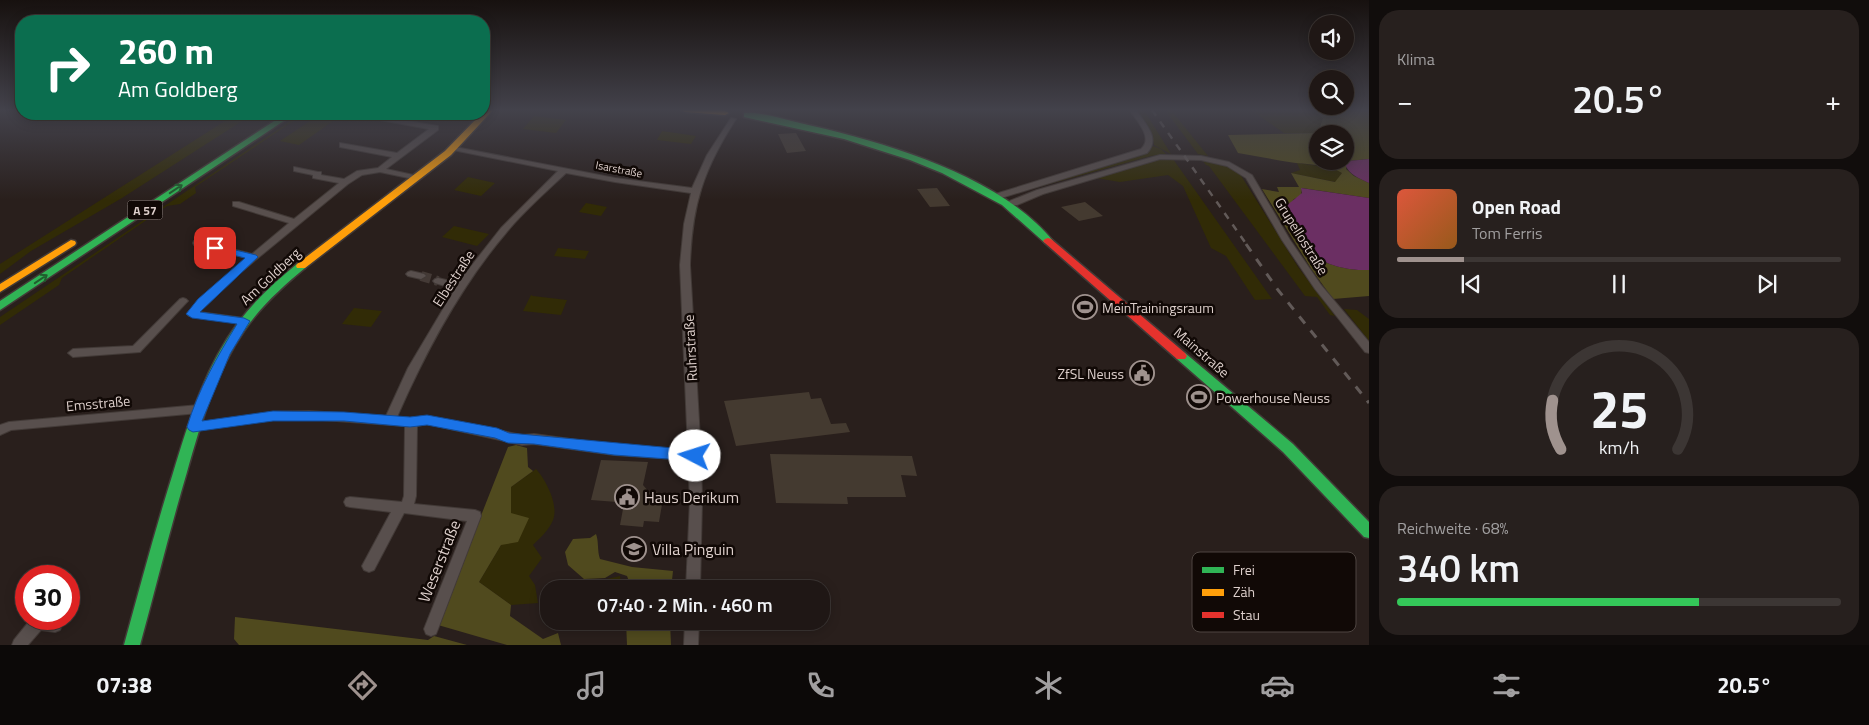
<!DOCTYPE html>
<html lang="de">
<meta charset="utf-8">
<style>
body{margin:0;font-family:"Titillium Web",sans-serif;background:#27201e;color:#f1f3f6;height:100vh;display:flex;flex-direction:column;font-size:19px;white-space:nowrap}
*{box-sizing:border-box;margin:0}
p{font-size:16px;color:#a19fa0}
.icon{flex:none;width:28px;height:28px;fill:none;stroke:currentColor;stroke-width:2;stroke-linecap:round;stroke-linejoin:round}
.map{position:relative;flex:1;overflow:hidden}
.sheet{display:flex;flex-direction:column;gap:10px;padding:10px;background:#110d0c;width:500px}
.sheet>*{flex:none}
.banner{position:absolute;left:15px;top:15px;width:475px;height:105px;border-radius:20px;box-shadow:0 2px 12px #0003,0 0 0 1px #3c3634;background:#0b6e4f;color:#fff;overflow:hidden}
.controls{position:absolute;left:1309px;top:15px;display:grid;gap:10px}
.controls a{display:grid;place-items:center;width:45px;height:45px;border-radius:50%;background:#1f1715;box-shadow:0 2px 12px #0003,0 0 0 1px #3c3634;font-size:25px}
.speed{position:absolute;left:15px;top:565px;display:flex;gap:10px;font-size:25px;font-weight:700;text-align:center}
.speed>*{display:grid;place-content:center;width:65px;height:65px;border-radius:50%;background:#1f1715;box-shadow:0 2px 12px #0003,0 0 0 1px #3c3634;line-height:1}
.speed .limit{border:8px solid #d22;background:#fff;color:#111}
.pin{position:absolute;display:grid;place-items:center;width:42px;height:42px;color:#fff;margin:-21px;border-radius:10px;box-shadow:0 2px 8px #0006}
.me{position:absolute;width:55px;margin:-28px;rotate:275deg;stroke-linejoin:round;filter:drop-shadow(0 0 4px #0008)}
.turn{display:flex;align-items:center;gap:18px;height:105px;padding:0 20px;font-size:22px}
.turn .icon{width:65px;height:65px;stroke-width:2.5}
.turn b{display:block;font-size:35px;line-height:42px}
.big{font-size:38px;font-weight:600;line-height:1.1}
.sheet .card{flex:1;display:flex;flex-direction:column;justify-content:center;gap:8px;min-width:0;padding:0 18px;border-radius:20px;background:#27201e}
.sheet .dial{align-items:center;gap:0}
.dial svg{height:130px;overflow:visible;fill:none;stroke:#3c3634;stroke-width:7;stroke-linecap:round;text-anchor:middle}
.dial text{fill:#f1f3f6;stroke:none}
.song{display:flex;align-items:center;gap:15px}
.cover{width:60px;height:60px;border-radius:8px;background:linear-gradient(135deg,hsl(10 70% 55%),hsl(30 70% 35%))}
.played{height:5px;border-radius:2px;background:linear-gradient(90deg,#9f928e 15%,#3c3634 15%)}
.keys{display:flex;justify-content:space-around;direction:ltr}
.heat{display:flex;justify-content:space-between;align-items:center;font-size:28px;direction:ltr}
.charge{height:8px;border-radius:4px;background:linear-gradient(90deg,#34c759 68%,#3c3634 0)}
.trip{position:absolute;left:540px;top:580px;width:290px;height:50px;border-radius:20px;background:#1f1715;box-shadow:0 2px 12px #0003,0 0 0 1px #3c3634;font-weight:600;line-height:50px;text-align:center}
.dock{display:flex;height:80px;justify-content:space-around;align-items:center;background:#0c0908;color:#a19fa0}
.dock .icon{width:35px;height:35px}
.dock .current{color:#9f928e}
.dock b{font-size:22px;color:#f1f3f6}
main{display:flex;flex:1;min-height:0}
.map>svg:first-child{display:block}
.green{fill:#312b06}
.forest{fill:#504a1e;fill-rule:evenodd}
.water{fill:#6b2f63}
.building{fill:#443a30}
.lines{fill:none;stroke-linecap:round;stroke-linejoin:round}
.street-tunnel{stroke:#443a36;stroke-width:10;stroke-dasharray:10 5;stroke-linecap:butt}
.street-casing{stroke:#423a37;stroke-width:2}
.fast-casing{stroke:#423a37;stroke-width:3}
.slow-casing{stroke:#423a37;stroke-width:3}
.jam-casing{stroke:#423a37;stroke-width:3}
.street{fill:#584f4d;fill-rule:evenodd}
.fast{fill:#30b455;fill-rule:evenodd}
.slow{fill:#ff9f0a;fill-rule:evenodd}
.jam{fill:#e5322d;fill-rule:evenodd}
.rail-far1{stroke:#625a58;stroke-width:2.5;stroke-dasharray:7 7;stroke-linecap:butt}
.rail{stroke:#625a58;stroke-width:3;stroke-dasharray:9 9;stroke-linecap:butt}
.oneway{stroke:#205e2e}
.route{fill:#1a73e8;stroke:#114b97}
.labels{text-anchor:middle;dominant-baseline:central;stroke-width:5;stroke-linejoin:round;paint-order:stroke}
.far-street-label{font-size:11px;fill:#ded0cc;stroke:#110906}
.shield{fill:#110906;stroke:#a09491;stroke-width:1}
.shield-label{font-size:12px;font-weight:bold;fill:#ded0cc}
.street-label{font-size:14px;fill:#ded0cc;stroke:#110906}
.poi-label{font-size:14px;fill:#ded0cc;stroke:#110906;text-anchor:start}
.near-poi-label{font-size:16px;fill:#ded0cc;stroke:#110906;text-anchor:start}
.near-street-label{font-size:16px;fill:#ded0cc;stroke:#110906}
.key{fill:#110906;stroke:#4e4541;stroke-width:1}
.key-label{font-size:14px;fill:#ded0cc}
</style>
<main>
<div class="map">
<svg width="1369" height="645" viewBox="0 0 1369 645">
<rect width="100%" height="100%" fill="#291f1c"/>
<path class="green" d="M1137,110H1144L1171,154L1154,145L1152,134Z
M1165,110H1171L1208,156L1198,154Z
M1251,110H1312L1323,118L1318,133H1284Z
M236,114H253L122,198L31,251L0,274V264Z
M301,114H304L195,187L196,193L180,204L167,206L62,278L59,285L0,325V317Z
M534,116L566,120L556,133L523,129Z
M310,121H333L299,145L280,141Z
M662,131L696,136L691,144L657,140Z
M1153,146L1161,149L1166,154L1151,156L1028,190L1146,153Z
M1162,158L1173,159L1272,299L1255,300L1226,256L1211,248L1183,186L1168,175L1120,182L1096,178Z
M1202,160L1225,165L1240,174L1298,267L1335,316L1330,315L1317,297L1305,296L1209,166L1206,165Z
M1297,163L1334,168L1342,173L1336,182L1291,173L1300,170Z
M468,177L495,183L481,196L454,190Z
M586,203L607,207L601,216L579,212Z
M454,226L489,234L477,246L442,237Z
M558,248L589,251L585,259L554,256Z
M531,295L533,296L567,300L561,315L523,311Z
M354,308L382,311L371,327L342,324Z
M1344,309L1357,310L1369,319V341Z
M536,469C546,480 559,505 553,520C549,530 540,538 533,545L542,558L529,576L535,585L538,603L511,605L479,582L501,545L511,514V487Z
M620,576L622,589H562Z"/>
<path class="forest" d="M1312,110H1369V159L1348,161L1346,169L1354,176L1369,183V198L1302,188L1301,196L1294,199L1285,211C1294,224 1301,238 1310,251C1322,266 1352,271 1369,270V296L1333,299L1312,270L1262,189L1279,192L1277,187H1299L1291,173L1335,182L1342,173C1326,163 1307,165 1289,162C1272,159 1255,156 1238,153L1228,135L1318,133L1323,118ZM1318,134H1345V161H1318Z
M516,445L527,448L528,467L533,471L511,487V513L529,518L518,542L501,545L479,582L511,605L510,616L543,639L558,633L561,645H507L438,625L508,447Z
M596,534C599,542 597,550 600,559L632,567L673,571L671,589H632L627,576L615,572L605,578L584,579L568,565L565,552L573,539L590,538Z
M235,617L428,640L434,636L467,645H239L234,639Z
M626,621H670L671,645H627Z"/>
<path class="water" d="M1369,159V183C1359,178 1349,175 1345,164L1348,161Z
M1301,188L1369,198V270C1352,271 1322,266 1310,251C1301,239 1294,224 1285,211L1286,206L1302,193Z"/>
<path class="building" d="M796,133L806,151L787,153L778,134Z
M937,188L950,206L930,207L917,189Z
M1085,202L1103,216L1079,221L1061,207Z
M809,392L811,399L821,398L831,424L846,423L850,432L736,446L724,401Z
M770,454L912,456L917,476L901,475L906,497H847L848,504L776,503Z
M601,460L648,462L643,485L649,492L664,493L659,522L644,521L643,527L620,525L623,509L617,502L591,500Z"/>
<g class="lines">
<path class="street-tunnel" d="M421,276L438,281"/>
<defs>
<path id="street" d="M1130,110H1136C1145,124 1161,138 1147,153L998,199H995L991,197L992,195L1141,149C1154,137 1136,121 1130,110Z
M371,115L438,126V130L386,169L418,176V180L380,172L362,175L348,184L230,281L199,312L244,318L248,319L249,321L248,323L244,324L189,316L187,314L199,300L247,258L194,245L193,243L194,241L197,240L252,254L289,223L233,206V202H239L294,219L339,183L313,178V175L294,171V167L318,172H321V175L344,179L357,171L378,168L392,157L340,147V143L397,153L429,129L369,118L368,117Z
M731,118L736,119C703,170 692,205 690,265L701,456L702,500L700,589H686L690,500L688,460L614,455L534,444L522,445L427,424L417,426L416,496L414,504L475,510L480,512L481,516L438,629L436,634L431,636L426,634L424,629L467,521L404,513L374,570L369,572L364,570L362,566L391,512L350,507L346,506L344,502L346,498L350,497L402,502L404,496L405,426L309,419L273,420L193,431L189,430L187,427L189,424L193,423L273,412L309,411L386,416L408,368L455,289L435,283L433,281L435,279L438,278L458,283L501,228L558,171L453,150H450V146L615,178L692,188L707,155ZM566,173L615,182L691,193L684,224L680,265L688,451L614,445L534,434L522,435L427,416L411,418L397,417C426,351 460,287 506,233C524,211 546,192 566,173Z
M1160,155L1201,156L1229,162L1252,175L1290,240L1321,285L1369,342V353L1365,352L1315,289L1282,240L1246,178L1227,166L1201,160L1160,159L1043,194L1017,205L1006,206L1002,204L1037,190Z
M411,271L424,274L426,276L421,279L408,276L406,274L408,272Z
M183,298L186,299L188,301L186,303L140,352L73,357L68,353L73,349L133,346L180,299Z
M199,405L203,406L205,409L203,412L199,413L11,430L0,435V425L9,422Z
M31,619H57L60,620L62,625L60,630L55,632L41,630L28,645H12L14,640Z
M685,621H699L698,645H684Z"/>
<path id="fast" d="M744,113C759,111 785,120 800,123C881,141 1000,175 1053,241L1048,244L1045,243L1002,205L942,173L910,160L844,139L744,117Z
M285,114H294L0,310V301Z
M301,263L306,266L305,268C282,287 260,307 244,331C215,373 201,423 187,472C170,529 156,587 140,645H124C140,587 155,530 173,473C189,421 205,367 238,323C255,300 276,281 297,264Z
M1181,352L1185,353L1293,444L1369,522V538L1364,537L1283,452L1177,359L1175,356L1177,353Z"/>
<path id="slow" d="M485,110H493L451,155L305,268H297L296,266L297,264L445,151L481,114H484Z
M681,110C692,109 720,107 729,113L725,115L685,112Z
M71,240L75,241L76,243L75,245L0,292V284Z"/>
<path id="jam" d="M1048,238L1051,239L1185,353L1187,356L1185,359H1177L1045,243L1043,241L1045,239Z"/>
</defs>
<use href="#street" class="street-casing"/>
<use href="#fast" class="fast-casing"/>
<use href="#slow" class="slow-casing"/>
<use href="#jam" class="jam-casing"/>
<use href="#street" class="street"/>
<use href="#fast" class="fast"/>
<use href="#slow" class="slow"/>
<use href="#jam" class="jam"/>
<path class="rail-far1" d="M1152,110L1247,245"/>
<path class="rail" d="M1246,244L1278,290L1369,403"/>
</g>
<defs><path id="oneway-shaft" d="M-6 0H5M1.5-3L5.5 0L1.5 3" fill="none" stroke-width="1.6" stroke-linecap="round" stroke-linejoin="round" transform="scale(1.25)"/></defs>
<g class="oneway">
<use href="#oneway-shaft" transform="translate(176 189) rotate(-34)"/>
<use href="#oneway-shaft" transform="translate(41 279) rotate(-34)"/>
</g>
<linearGradient id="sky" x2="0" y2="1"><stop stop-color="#17110f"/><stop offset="0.55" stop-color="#43424b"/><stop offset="1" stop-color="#43424b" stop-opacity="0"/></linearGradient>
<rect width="1369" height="200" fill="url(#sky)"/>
<path class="route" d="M215,245L256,255L258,257L200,312L244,318L250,321L230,354L202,421L273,411L344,412L410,417L427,415L497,428L509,433L695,450L699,452L701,456L699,460L695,461L614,455L534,444L508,443L495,438L427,425L410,427L344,421H273L193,432L189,430L187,427C198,390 217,357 237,324L192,318L186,314L198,299L245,258L212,250L210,248Z"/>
<defs>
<symbol id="stadium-ring" viewBox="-11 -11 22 22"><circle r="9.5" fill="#110906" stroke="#9f928e" stroke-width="1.5"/><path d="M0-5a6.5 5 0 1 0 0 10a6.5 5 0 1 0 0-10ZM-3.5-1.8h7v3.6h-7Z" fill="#9f928e"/></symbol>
<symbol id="civic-ring" viewBox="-11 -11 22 22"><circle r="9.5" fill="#110906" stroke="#9f928e" stroke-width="1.5"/><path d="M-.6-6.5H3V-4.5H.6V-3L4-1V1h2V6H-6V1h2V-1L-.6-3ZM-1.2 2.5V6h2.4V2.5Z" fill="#9f928e"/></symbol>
<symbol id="school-ring" viewBox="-11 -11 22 22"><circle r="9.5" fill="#110906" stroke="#9f928e" stroke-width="1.5"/><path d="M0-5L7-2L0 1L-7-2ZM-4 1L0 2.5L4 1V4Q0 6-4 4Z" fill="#9f928e"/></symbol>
</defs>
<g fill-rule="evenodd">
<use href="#stadium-ring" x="1071" y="293" width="28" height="28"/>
<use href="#civic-ring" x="1128" y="359" width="28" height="28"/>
<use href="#stadium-ring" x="1185" y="383" width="28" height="28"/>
<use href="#civic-ring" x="613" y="483" width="28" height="28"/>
<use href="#school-ring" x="620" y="535" width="28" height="28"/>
</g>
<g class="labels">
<g class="far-street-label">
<text transform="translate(619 169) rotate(11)">Isarstraße</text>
</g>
<rect class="shield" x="127.5" y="200.5" width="35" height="19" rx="4"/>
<g class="shield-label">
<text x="145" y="210">A 57</text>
</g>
<g class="street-label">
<text transform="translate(1302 236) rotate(58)">Grupellostraße</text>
<text transform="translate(270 276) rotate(-43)">Am Goldberg</text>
<text transform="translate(453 278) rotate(-57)">Elbestraße</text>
<text transform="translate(690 348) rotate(-93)">Ruhrstraße</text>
<text transform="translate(1202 352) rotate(41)">Mainstraße</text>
<text transform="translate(98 403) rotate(-5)">Emsstraße</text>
</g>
<g class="poi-label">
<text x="1102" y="307">MeinTrainingsraum</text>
<text x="1124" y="373" text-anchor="end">ZfSL Neuss</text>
<text x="1216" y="397">Powerhouse Neuss</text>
</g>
<g class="near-poi-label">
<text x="644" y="497">Haus Derikum</text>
<text x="652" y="549">Villa Pinguin</text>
</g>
<g class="near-street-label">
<text transform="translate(439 561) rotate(-68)">Weserstraße</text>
</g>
</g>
<rect x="1192" y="552" width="164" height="80" rx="8" class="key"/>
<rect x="1202" y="567" width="22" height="6" fill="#30b455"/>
<rect x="1202" y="589" width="22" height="7" fill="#ff9f0a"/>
<rect x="1202" y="612" width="22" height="6" fill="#e5322d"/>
<g class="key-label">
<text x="1233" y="575">Frei</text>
<text x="1233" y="597">Zäh</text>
<text x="1233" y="620">Stau</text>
</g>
</svg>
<div class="controls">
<a><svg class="icon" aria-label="sound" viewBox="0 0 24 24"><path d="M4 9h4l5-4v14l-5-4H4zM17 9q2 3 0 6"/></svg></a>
<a><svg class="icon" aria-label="search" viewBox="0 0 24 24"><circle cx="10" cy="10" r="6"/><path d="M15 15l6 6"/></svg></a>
<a><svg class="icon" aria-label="layers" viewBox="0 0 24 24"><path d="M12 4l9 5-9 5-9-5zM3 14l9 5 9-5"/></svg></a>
</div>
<div class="speed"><div class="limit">30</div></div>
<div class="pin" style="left:215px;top:248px;background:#d93025"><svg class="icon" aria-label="arrive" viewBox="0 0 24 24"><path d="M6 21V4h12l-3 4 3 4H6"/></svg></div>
<svg class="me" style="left:695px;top:456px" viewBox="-20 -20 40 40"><circle r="19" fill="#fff"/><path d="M0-13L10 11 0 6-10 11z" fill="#1a73e8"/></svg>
<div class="trip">07:40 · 2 Min. · 460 m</div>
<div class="banner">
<div class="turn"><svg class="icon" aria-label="right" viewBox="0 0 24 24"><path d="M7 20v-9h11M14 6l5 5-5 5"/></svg><div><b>260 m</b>Am Goldberg</div></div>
</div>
</div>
<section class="sheet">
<div class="card"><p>Klima</p>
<div class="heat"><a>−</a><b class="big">20.5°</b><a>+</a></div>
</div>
<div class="card">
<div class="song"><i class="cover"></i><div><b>Open Road</b><p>Tom Ferris</p></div></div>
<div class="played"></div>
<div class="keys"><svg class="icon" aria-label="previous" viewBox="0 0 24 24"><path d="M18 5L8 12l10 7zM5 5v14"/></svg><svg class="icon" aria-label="pause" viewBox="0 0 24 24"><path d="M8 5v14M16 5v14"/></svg><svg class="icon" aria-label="next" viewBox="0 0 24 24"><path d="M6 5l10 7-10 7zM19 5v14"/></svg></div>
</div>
<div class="card dial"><svg viewBox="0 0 100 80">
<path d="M14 69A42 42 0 1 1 86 69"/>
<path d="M14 69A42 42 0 0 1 9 39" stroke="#9f928e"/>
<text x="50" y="56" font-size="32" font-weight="700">25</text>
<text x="50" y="72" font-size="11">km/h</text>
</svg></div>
<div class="card"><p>Reichweite · 68%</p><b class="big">340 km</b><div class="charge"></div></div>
</section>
</main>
<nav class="dock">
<b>07:38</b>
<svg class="icon current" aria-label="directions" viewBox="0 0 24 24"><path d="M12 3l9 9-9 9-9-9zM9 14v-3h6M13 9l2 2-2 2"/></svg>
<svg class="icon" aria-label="music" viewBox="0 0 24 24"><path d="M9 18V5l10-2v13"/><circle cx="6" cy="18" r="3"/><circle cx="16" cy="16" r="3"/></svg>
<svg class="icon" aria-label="phone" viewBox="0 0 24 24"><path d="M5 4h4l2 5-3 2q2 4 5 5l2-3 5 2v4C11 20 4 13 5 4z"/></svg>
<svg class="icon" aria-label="climate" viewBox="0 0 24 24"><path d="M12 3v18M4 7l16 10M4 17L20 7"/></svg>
<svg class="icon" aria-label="car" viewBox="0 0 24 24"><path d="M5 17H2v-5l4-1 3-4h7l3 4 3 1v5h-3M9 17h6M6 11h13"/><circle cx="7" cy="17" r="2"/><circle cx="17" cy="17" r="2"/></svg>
<svg class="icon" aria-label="filters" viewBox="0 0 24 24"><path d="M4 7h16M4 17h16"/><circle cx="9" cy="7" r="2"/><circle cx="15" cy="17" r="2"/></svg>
<b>20.5°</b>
</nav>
